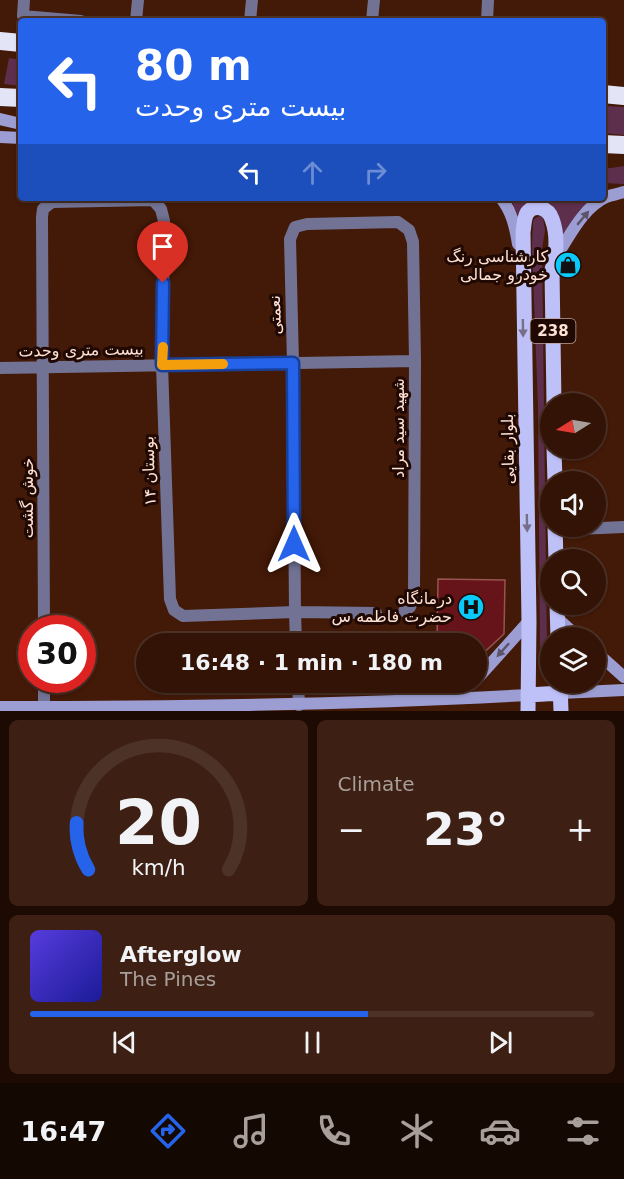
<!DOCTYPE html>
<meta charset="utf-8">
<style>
body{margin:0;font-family:"DejaVu Sans",Vazirmatn,sans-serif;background:#3d2013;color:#f1f3f6;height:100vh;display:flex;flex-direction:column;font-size:22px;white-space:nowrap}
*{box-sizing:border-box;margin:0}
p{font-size:20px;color:#a89e9a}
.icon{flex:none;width:33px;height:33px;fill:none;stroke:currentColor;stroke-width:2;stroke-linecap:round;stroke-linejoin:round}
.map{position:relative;height:711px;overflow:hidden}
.drawer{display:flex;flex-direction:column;gap:9px;padding:9px;background:#1c0a03;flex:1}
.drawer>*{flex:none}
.top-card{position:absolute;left:18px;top:18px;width:588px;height:183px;border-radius:6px;box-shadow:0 2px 4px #0004,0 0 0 2px #4d3227;background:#2563eb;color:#fff;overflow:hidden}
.needle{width:39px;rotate:259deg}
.controls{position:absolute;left:540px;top:393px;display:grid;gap:12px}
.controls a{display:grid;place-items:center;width:66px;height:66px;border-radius:50%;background:#321305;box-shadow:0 2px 4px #0004,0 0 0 2px #4d3227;font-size:30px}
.speed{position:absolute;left:18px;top:615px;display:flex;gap:12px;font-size:30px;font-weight:700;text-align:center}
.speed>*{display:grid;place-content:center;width:78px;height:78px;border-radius:50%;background:#321305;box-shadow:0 2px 4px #0004,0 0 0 2px #4d3227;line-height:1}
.speed .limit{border:9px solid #d22;background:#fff;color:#111}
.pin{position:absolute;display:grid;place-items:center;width:51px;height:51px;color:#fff;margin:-62px -26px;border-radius:50% 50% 50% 0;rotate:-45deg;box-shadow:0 0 6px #0007}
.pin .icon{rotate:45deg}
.me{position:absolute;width:66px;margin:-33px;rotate:0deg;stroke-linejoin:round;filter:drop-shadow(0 0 4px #0008)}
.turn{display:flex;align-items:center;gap:21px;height:126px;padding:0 18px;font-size:27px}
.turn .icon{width:78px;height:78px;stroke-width:2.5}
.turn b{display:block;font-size:42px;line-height:51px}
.lanes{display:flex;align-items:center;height:57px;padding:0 18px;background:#0003;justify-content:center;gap:30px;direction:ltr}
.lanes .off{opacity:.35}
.big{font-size:45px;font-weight:700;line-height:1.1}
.drawer .widget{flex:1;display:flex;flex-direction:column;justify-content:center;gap:9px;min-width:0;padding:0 21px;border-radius:9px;background:#3d2013}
.drawer .dial{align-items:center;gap:0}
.dial svg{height:156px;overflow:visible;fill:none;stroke:#4d3227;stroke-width:7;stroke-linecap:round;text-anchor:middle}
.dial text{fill:#f1f3f6;stroke:none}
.song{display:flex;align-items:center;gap:18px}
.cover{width:72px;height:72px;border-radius:9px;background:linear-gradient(135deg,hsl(250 70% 55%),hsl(240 70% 35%))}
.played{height:6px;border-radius:3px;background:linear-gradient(90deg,#2563eb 60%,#4d3227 60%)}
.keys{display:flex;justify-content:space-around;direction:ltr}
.heat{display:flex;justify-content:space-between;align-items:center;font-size:33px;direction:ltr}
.drawer .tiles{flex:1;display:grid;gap:9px;grid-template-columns:1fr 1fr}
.widget:last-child{grid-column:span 2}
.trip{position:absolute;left:136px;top:633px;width:351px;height:60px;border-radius:30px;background:#321305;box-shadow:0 2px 4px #0004,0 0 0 2px #4d3227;font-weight:700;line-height:60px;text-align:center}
.tab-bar{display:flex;height:96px;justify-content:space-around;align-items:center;background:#140802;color:#a89e9a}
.tab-bar .icon{width:42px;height:42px}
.tab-bar .on{color:#2563eb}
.tab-bar b{font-size:27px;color:#f1f3f6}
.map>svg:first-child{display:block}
.green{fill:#5e2f4d}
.building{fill:#661419;stroke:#965452;stroke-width:1.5}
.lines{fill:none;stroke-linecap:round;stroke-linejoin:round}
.street{stroke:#727394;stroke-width:12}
.secondary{stroke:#9c9ed3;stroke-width:12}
.primary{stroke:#bec0f8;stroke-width:15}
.highway{stroke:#e3e4f5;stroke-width:18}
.oneway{fill:#5e546a}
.oneway2{fill:#776e89}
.route-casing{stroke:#184099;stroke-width:15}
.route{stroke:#2563eb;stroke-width:10}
.slow{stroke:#f59e0b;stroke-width:10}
.labels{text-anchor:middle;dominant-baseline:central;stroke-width:6;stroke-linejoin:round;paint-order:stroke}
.shield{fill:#200902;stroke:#bba096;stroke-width:1.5}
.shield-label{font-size:15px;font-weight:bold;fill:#fde1d5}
.poi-label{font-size:16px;fill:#fde1d5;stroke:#200902;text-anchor:end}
.street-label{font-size:16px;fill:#fde1d5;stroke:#200902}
</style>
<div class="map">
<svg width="624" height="711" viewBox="0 0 624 711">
<rect width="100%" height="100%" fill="#431907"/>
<path class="green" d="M9,58L21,60V86L4,84Z
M603,106L624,107V135L603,133Z
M624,166V184L603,183V168H611Z
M510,198H592L579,211L563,237C561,228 559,217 555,209C548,198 529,197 522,208C520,210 519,214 518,216Z
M540,216L543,218L545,230L542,250L547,651L540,650L538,407L532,246L533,222L535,218Z"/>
<path class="building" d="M438,579L505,580L504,634L477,659V644H437Z"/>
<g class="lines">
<path class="street" d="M24,0L23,16L81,21
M136,21L138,0
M250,21L252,0
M372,21L374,0
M487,21L488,0
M0,368L415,361
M555,530L624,527
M44,628L42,217L43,209L52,202L153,200L161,209L164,221L162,365L170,599L174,610L183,616L295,612L376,613
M296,644L295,612L293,363L290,239L295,227L307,224L398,222L409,230L413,242L415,361L414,597L410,607L404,611
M44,680V707
M298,682L299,705"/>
<path class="secondary" d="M0,119L21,124
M0,137L21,138
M501,198C512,212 515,226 518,244
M555,258C569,238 582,208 606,197C611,195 618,194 624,192
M557,618L579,638
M596,652L624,677
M477,679L529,621
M561,693L624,690
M0,707C176,707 352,705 528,695"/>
<path class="primary" d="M554,448L555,482
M555,526L556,560
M557,604L558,638
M560,684L561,711
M528,695L561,693
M528,711L529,621L523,232C524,226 524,218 527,213C535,202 549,209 552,219C558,235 556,255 552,270L554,404"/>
<path class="highway" d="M0,41L21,43
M603,94L624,96
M0,97L21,98
M603,144L624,145"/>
</g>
<defs><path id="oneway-solid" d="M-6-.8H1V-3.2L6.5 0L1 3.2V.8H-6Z" transform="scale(1.5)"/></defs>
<g class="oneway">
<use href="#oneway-solid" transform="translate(583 218) rotate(-50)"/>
<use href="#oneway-solid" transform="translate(503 650) rotate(132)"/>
</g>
<g class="oneway2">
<use href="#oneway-solid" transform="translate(523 328) rotate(89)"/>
<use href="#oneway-solid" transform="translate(527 523) rotate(89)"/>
</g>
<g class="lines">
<defs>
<path id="route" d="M163,283L162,365L293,363L294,544"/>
</defs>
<use href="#route" class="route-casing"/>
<use href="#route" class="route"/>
<path class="slow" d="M163,347L162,365L223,364"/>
</g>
<defs>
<symbol id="shop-disc" viewBox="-11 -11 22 22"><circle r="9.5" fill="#09cafa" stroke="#200902"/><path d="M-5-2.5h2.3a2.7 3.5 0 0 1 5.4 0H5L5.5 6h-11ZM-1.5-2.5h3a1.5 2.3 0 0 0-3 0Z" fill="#111"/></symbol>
<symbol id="hospital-disc" viewBox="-11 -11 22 22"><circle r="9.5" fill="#09cafa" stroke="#200902"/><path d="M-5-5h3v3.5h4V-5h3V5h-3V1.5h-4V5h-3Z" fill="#111"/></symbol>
</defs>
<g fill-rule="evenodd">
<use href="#shop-disc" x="553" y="250" width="30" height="30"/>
<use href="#hospital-disc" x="456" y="592" width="30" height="30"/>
</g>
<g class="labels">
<rect class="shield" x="530.5" y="319" width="45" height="24" rx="4.5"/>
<g class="shield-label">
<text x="553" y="331">238</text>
</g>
<g class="poi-label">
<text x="548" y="256">کارشناسی رنگ<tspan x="548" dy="18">خودرو جمالی</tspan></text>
<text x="452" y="598">درمانگاه<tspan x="452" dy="18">حضرت فاطمه س</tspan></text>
</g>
<g class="street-label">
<text transform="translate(275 315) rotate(-92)">نعمتی</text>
<text transform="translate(81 350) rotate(-1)">بیست متری وحدت</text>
<text transform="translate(398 428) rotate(-90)">شهید سید مراد</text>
<text transform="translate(508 449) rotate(-91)">بلوار بقایی</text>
<text transform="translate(149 471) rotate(-92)">بوستان ۱۴</text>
<text transform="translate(27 498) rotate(-90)">خوش گشت</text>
</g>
</g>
</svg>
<div class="controls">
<a><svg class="needle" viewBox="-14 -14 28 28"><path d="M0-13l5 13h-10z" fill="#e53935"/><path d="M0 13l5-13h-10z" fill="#a89e9a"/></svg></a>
<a><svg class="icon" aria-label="sound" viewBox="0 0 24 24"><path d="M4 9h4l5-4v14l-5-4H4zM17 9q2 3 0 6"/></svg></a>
<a><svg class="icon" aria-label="search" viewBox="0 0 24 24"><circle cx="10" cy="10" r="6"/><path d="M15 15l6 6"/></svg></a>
<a><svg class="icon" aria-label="layers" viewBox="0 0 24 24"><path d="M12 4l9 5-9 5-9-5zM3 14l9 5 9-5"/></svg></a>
</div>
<div class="speed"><div class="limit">30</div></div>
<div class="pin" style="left:163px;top:283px;background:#d93025"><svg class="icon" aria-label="arrive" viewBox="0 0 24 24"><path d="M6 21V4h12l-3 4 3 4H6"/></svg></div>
<svg class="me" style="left:294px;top:544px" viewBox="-20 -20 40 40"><path d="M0-17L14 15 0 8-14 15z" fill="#2563eb" stroke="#fff" stroke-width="4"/></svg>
<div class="trip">16:48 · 1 min · 180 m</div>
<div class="top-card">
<div class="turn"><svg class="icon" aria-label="left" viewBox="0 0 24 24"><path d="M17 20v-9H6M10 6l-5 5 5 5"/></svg><div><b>80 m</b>بیست متری وحدت</div></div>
<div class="lanes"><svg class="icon" aria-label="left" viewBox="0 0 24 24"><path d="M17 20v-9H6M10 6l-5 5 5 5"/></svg><svg class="icon off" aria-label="ahead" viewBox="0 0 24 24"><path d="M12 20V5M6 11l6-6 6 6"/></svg><svg class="icon off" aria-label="right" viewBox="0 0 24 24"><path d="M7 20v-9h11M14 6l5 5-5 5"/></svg></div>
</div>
</div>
<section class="drawer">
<div class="tiles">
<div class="widget dial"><svg viewBox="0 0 100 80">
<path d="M14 69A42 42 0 1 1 86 69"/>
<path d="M14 69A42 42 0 0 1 8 45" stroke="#2563eb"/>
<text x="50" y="56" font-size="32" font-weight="700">20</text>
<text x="50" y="72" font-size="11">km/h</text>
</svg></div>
<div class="widget"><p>Climate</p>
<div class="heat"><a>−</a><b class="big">23°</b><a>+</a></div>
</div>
<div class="widget">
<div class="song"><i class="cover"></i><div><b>Afterglow</b><p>The Pines</p></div></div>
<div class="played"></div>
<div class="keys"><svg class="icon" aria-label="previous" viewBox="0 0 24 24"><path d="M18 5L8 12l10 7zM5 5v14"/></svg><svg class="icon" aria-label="pause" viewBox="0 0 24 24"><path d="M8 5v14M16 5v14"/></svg><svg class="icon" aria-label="next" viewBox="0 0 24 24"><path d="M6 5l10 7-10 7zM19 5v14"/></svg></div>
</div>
</div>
</section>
<nav class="tab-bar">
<b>16:47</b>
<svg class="icon on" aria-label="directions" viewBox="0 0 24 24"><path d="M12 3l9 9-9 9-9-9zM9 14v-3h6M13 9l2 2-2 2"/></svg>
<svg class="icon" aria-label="music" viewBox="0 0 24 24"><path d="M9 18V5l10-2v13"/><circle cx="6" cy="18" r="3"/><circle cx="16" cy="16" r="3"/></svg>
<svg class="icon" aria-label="phone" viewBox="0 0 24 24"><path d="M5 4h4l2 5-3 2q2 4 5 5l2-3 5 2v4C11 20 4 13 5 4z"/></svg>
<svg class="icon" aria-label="climate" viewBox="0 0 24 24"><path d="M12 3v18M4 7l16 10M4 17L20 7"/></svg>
<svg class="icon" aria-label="car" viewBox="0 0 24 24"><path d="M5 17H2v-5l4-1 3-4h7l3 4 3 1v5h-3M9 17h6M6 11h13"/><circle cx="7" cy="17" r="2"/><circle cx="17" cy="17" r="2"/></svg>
<svg class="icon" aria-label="filters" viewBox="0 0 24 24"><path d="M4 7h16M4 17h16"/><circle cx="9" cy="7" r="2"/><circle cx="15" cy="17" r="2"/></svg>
</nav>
